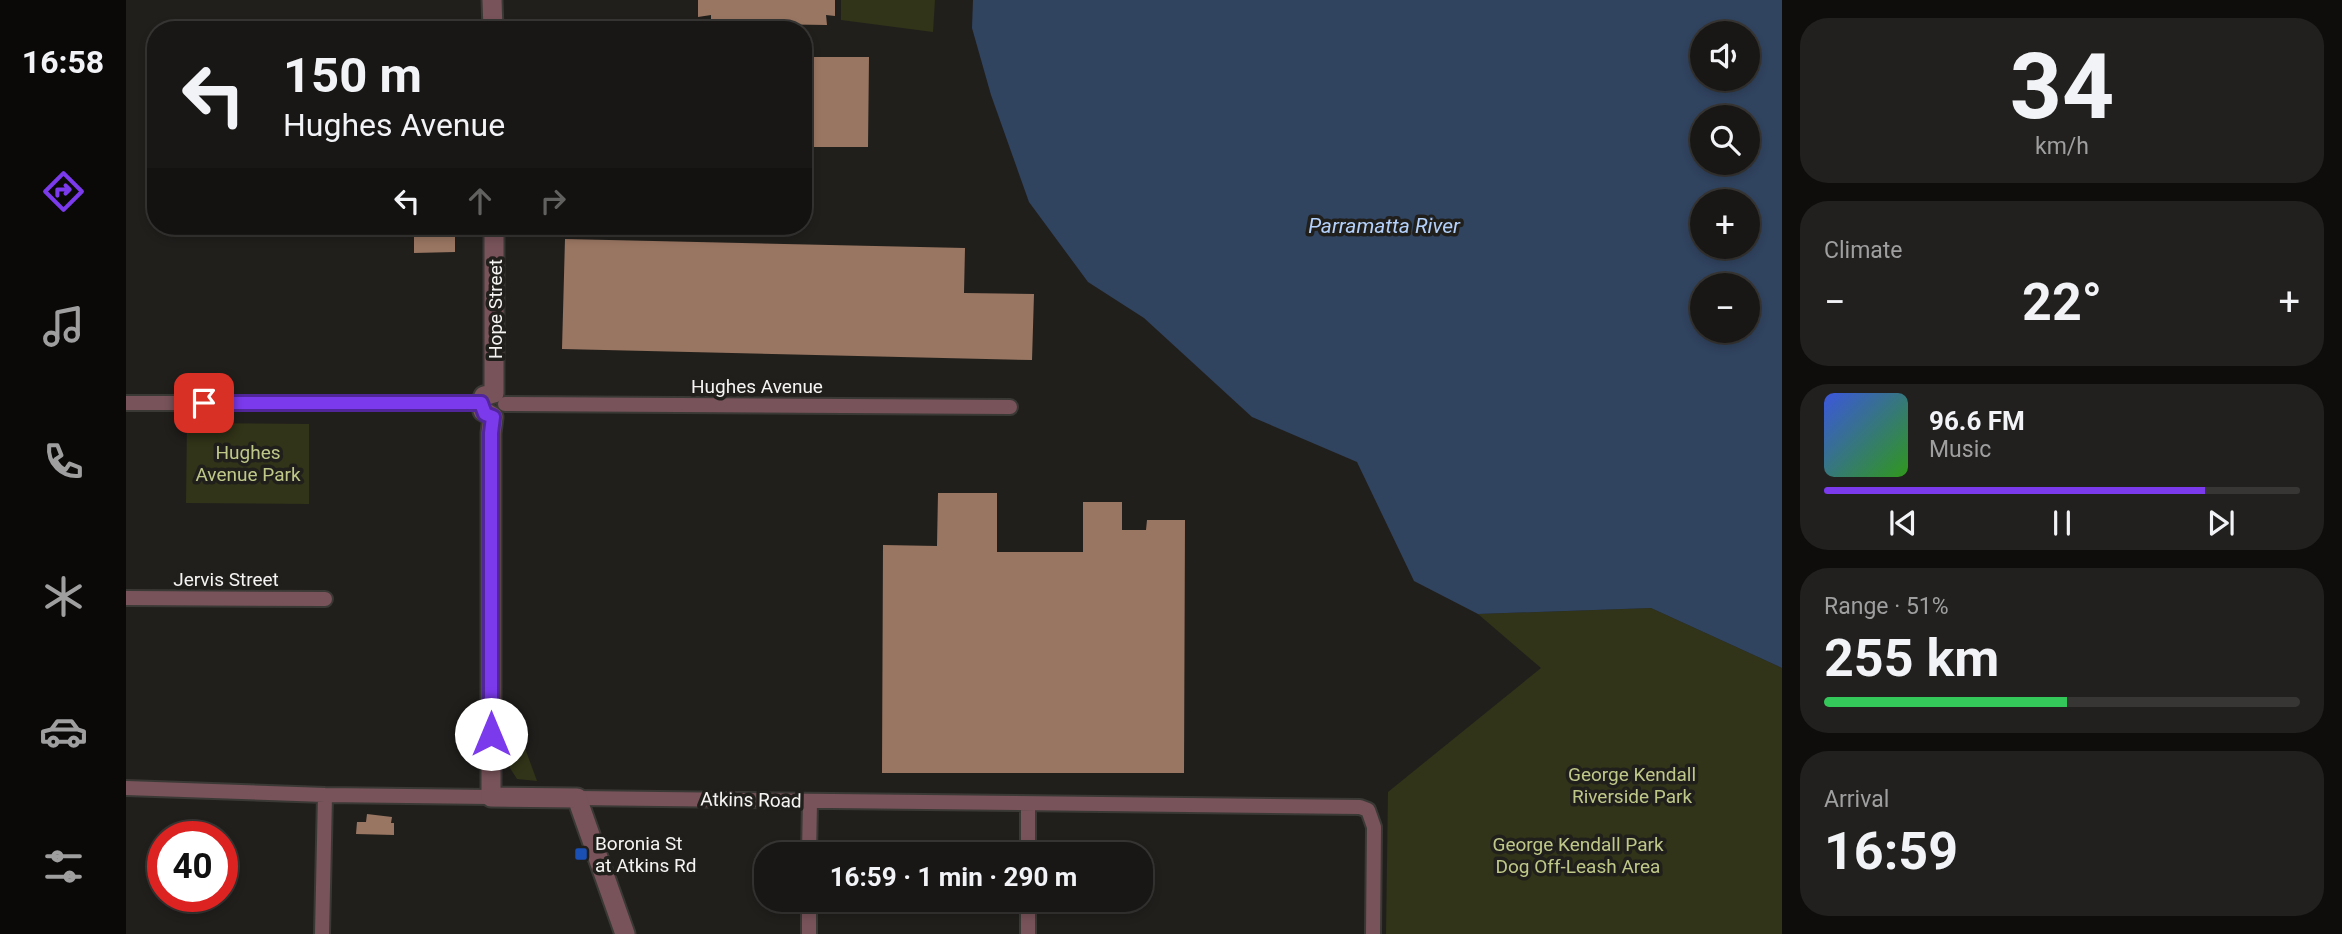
<!DOCTYPE html>
<meta charset="utf-8">
<style>
body{margin:0;font-family:Roboto,sans-serif;background:#22201e;color:#f1f3f6;height:100vh;display:flex;flex-direction:column;font-size:26px;white-space:nowrap}
*{box-sizing:border-box;margin:0}
p{font-size:23px;color:#9f9fa0}
.icon{flex:none;width:38px;height:38px;fill:none;stroke:currentColor;stroke-width:2;stroke-linecap:round;stroke-linejoin:round}
.map{position:relative;flex:1;overflow:hidden}
.panel{display:flex;flex-direction:column;gap:18px;padding:18px;background:#0e0d0c;width:560px}
.panel>*{flex:none}
.top-card{position:absolute;left:21px;top:21px;width:665px;height:214px;border-radius:28px;box-shadow:0 4px 10px #0003,0 0 0 2px #373634;background:#191715;color:#f1f3f6;overflow:hidden}
.fabs{position:absolute;left:1564px;top:21px;display:grid;gap:14px}
.fabs a{display:grid;place-items:center;width:70px;height:70px;border-radius:50%;background:#191715;box-shadow:0 4px 10px #0003,0 0 0 2px #373634;font-size:35px}
.speed{position:absolute;left:21px;top:821px;display:flex;gap:14px;font-size:35px;font-weight:700;text-align:center}
.speed>*{display:grid;place-content:center;width:91px;height:91px;border-radius:50%;background:#191715;box-shadow:0 4px 10px #0003,0 0 0 2px #373634;line-height:1}
.speed .limit{border:10px solid #d22;background:#fff;color:#111}
.pin{position:absolute;display:grid;place-items:center;width:60px;height:60px;color:#fff;margin:-30px;border-radius:14px;box-shadow:0 4px 10px #0006}
.me{position:absolute;width:77px;margin:-38px;rotate:0deg;stroke-linejoin:round;filter:drop-shadow(0 0 5px #0008)}
.turn{display:flex;align-items:center;gap:24px;height:147px;padding:0 21px;font-size:32px}
.turn .icon{width:91px;height:91px;stroke-width:2.5}
.turn b{display:block;font-size:49px;line-height:60px}
.lanes{display:flex;align-items:center;height:66px;padding:0 21px;background:#0003;justify-content:center;gap:35px;direction:ltr}
.lanes .off{opacity:.35}
.big{font-size:52px;font-weight:700;line-height:1.1}
.panel .widget{flex:1;display:flex;flex-direction:column;justify-content:center;gap:10px;min-width:0;padding:0 24px;border-radius:28px;background:#22201e}
.panel .dial{align-items:center;gap:0}
.dial b{font-size:91px;line-height:1}
.song{display:flex;align-items:center;gap:21px}
.cover{width:84px;height:84px;border-radius:10px;background:linear-gradient(135deg,hsl(230 70% 55%),hsl(110 70% 35%))}
.played{height:7px;border-radius:4px;background:linear-gradient(90deg,#7c3aed 80%,#373634 80%)}
.keys{display:flex;justify-content:space-around;direction:ltr}
.heat{display:flex;justify-content:space-between;align-items:center;font-size:38px;direction:ltr}
.charge{height:10px;border-radius:5px;background:linear-gradient(90deg,#34c759 51%,#373634 0)}
.trip{position:absolute;left:628px;top:842px;width:399px;height:70px;border-radius:28px;background:#191715;box-shadow:0 4px 10px #0003,0 0 0 2px #373634;font-weight:700;line-height:70px;text-align:center}
main{display:flex;flex:1;min-height:0}
.tab-bar{display:flex;flex-direction:column;width:126px;justify-content:space-around;align-items:center;background:#0a0908;color:#9f9fa0}
.tab-bar .icon{width:49px;height:49px}
.tab-bar .selected{color:#7c3aed}
.tab-bar b{font-size:32px;color:#f1f3f6}
.map>svg:first-child{display:block}
.green{fill:#313418}
.water{fill:#30435f;fill-rule:evenodd}
.building{fill:#997662}
.lines{fill:none;stroke-linecap:round;stroke-linejoin:round}
.minor-casing{stroke:#3b3936;stroke-width:18}
.tertiary-casing{stroke:#3b3936;stroke-width:23}
.minor{stroke:#78535a;stroke-width:14}
.tertiary{stroke:#78535a;stroke-width:19}
.route-casing{stroke:#51269a;stroke-width:18}
.route{stroke:#7c3aed;stroke-width:12}
.transit-dot{fill:#1a4fb4;stroke:#211f1c;stroke-width:2.5}
.labels{text-anchor:middle;dominant-baseline:central;stroke-width:7;stroke-linejoin:round;paint-order:stroke}
.street-label{font-size:19px;fill:#f6f4f3;stroke:#211f1c}
.park-label{font-size:19px;fill:#c0c889;stroke:#211f1c}
.poi-label{font-size:19px;fill:#f6f4f3;stroke:#211f1c;text-anchor:start}
.water-label{font-size:21px;font-style:italic;fill:#b4d1fb;stroke:#211f1c}
</style>
<main>
<nav class="tab-bar">
<b>16:58</b>
<svg class="icon selected" aria-label="directions" viewBox="0 0 24 24"><path d="M12 3l9 9-9 9-9-9zM9 14v-3h6M13 9l2 2-2 2"/></svg>
<svg class="icon" aria-label="music" viewBox="0 0 24 24"><path d="M9 18V5l10-2v13"/><circle cx="6" cy="18" r="3"/><circle cx="16" cy="16" r="3"/></svg>
<svg class="icon" aria-label="phone" viewBox="0 0 24 24"><path d="M5 4h4l2 5-3 2q2 4 5 5l2-3 5 2v4C11 20 4 13 5 4z"/></svg>
<svg class="icon" aria-label="climate" viewBox="0 0 24 24"><path d="M12 3v18M4 7l16 10M4 17L20 7"/></svg>
<svg class="icon" aria-label="car" viewBox="0 0 24 24"><path d="M5 17H2v-5l4-1 3-4h7l3 4 3 1v5h-3M9 17h6M6 11h13"/><circle cx="7" cy="17" r="2"/><circle cx="17" cy="17" r="2"/></svg>
<svg class="icon" aria-label="filters" viewBox="0 0 24 24"><path d="M4 7h16M4 17h16"/><circle cx="9" cy="7" r="2"/><circle cx="15" cy="17" r="2"/></svg>
</nav>
<div class="map">
<svg width="1656" height="934" viewBox="0 0 1656 934">
<rect width="100%" height="100%" fill="#211f1c"/>
<path class="green" d="M715,0H809L807,32L715,20Z
M61,423L183,424V504L60,503Z
M1525,608L1656,668V934H1260L1262,792L1415,668L1352,614Z
M385,710L411,781L391,779L384,768Z"/>
<path class="water" d="M847,0H1656V668L1525,608L1352,614L1288,581L1231,462L1126,417L1018,318L962,282L903,202L865,95L846,28ZM1577,33H1622V79H1577ZM1577,117H1622V163H1577ZM1577,201H1622V247H1577ZM1577,285H1622V331H1577Z"/>
<path class="building" d="M572,0H709V16L700,15L701,25L585,23V15L572,17Z
M677,57H743L742,147H677Z
M288,226H329V252L288,253Z
M439,239L839,248L838,293L908,294L906,360L436,349Z
M812,493H871V552H957V502H996V530H1020L1021,520H1059L1058,773H756L757,545L811,546Z
M241,814L266,817L265,823H268V835L230,834L231,822H240Z"/>
<g class="lines">
<defs>
<path id="minor" d="M0,403H355
M379,404L884,407
M0,598L199,599
M0,788L199,795L365,797
M451,798L1234,807L1242,810L1248,827L1247,934
M902,804V854
M683,854L684,801
M902,900V934
M196,934L199,795
M683,934V900"/>
<path id="tertiary" d="M366,0L367,30
M368,226V393
M367,417L365,433V797L451,798L499,934
M367,417L357,411L355,403L358,396L368,393"/>
</defs>
<use href="#minor" class="minor-casing"/>
<use href="#tertiary" class="tertiary-casing"/>
<use href="#minor" class="minor"/>
<use href="#tertiary" class="tertiary"/>
</g>
<g class="lines">
<defs>
<path id="route" d="M78,403H355L359,414L367,417L365,433V734"/>
</defs>
<use href="#route" class="route-casing"/>
<use href="#route" class="route"/>
</g>
<rect class="transit-dot" x="448" y="847" width="14" height="14" rx="3.5"/>
<g class="labels">
<g class="street-label">
<text transform="translate(369 309) rotate(-90)">Hope Street</text>
<text x="631" y="386">Hughes Avenue</text>
<text x="100" y="579">Jervis Street</text>
<text transform="translate(625 800) rotate(1)">Atkins Road</text>
</g>
<g class="park-label">
<text x="122" y="452">Hughes<tspan x="122" dy="22">Avenue Park</tspan></text>
<text x="1506" y="774">George Kendall<tspan x="1506" dy="22">Riverside Park</tspan></text>
<text x="1452" y="844">George Kendall Park<tspan x="1452" dy="22">Dog Off-Leash Area</tspan></text>
</g>
<g class="poi-label">
<text x="469" y="843">Boronia St<tspan x="469" dy="22">at Atkins Rd</tspan></text>
</g>
<g class="water-label">
<text x="1258" y="226">Parramatta River</text>
</g>
</g>
</svg>
<div class="fabs">
<a><svg class="icon" aria-label="sound" viewBox="0 0 24 24"><path d="M4 9h4l5-4v14l-5-4H4zM17 9q2 3 0 6"/></svg></a>
<a><svg class="icon" aria-label="search" viewBox="0 0 24 24"><circle cx="10" cy="10" r="6"/><path d="M15 15l6 6"/></svg></a>
<a>+</a>
<a>−</a>
</div>
<div class="speed"><div class="limit">40</div></div>
<div class="pin" style="left:78px;top:403px;background:#d93025"><svg class="icon" aria-label="arrive" viewBox="0 0 24 24"><path d="M6 21V4h12l-3 4 3 4H6"/></svg></div>
<svg class="me" style="left:365px;top:734px" viewBox="-20 -20 40 40"><circle r="19" fill="#fff"/><path d="M0-13L10 11 0 6-10 11z" fill="#7c3aed"/></svg>
<div class="trip">16:59 · 1 min · 290 m</div>
<div class="top-card">
<div class="turn"><svg class="icon" aria-label="left" viewBox="0 0 24 24"><path d="M17 20v-9H6M10 6l-5 5 5 5"/></svg><div><b>150 m</b>Hughes Avenue</div></div>
<div class="lanes"><svg class="icon" aria-label="left" viewBox="0 0 24 24"><path d="M17 20v-9H6M10 6l-5 5 5 5"/></svg><svg class="icon off" aria-label="ahead" viewBox="0 0 24 24"><path d="M12 20V5M6 11l6-6 6 6"/></svg><svg class="icon off" aria-label="right" viewBox="0 0 24 24"><path d="M7 20v-9h11M14 6l5 5-5 5"/></svg></div>
</div>
</div>
<section class="panel">
<div class="widget dial"><b>34</b><p>km/h</p></div>
<div class="widget"><p>Climate</p>
<div class="heat"><a>−</a><b class="big">22°</b><a>+</a></div>
</div>
<div class="widget">
<div class="song"><i class="cover"></i><div><b>96.6 FM</b><p>Music</p></div></div>
<div class="played"></div>
<div class="keys"><svg class="icon" aria-label="previous" viewBox="0 0 24 24"><path d="M18 5L8 12l10 7zM5 5v14"/></svg><svg class="icon" aria-label="pause" viewBox="0 0 24 24"><path d="M8 5v14M16 5v14"/></svg><svg class="icon" aria-label="next" viewBox="0 0 24 24"><path d="M6 5l10 7-10 7zM19 5v14"/></svg></div>
</div>
<div class="widget"><p>Range · 51%</p><b class="big">255 km</b><div class="charge"></div></div>
<div class="widget"><p>Arrival</p><b class="big">16:59</b></div>
</section>
</main>
